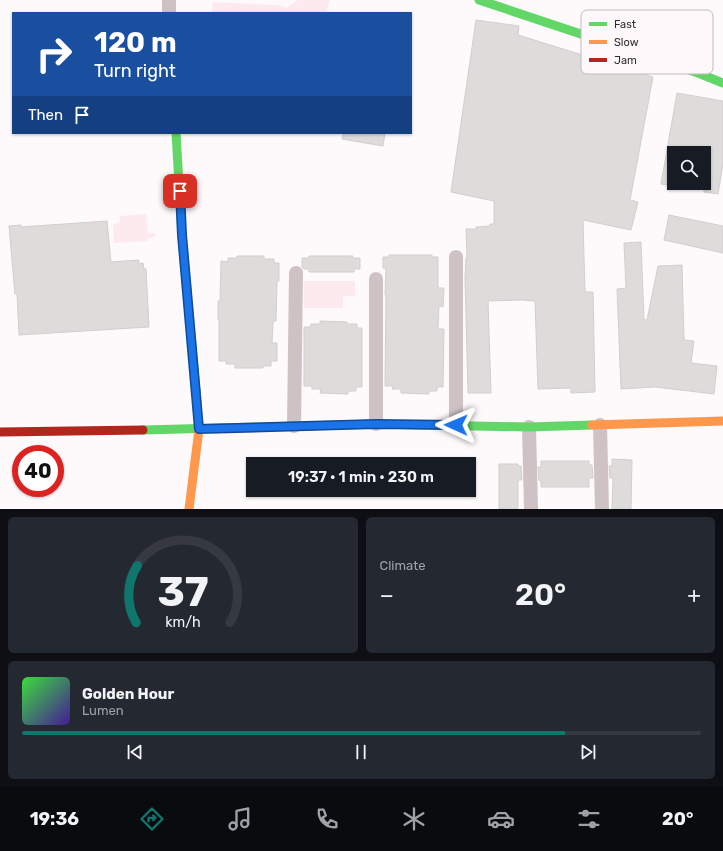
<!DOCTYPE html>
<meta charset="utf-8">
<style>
body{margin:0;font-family:Rubik,sans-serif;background:#242831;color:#f1f3f6;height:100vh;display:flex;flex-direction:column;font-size:15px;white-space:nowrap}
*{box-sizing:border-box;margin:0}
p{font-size:13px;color:#9ea1a6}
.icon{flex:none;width:22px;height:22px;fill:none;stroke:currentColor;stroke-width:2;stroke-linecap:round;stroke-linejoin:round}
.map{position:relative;height:509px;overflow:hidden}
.drawer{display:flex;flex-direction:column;gap:8px;padding:8px;background:#0d0f14;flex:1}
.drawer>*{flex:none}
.guide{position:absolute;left:12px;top:12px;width:400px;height:122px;border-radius:0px;box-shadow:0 1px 3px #0004;background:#1a4fa0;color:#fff;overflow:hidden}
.tools{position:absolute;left:667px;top:146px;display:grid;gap:8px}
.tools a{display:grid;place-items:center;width:44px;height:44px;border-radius:0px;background:#171b24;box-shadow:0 1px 3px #0004;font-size:20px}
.speed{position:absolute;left:12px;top:445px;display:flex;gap:8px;font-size:20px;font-weight:700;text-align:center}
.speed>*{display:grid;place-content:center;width:52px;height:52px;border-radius:50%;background:#171b24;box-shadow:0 1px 3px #0004;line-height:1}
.speed .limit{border:6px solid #d22;background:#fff;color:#111}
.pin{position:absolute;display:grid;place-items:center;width:34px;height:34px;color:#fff;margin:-17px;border-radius:8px;box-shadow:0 2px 6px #0006}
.me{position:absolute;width:44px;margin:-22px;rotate:271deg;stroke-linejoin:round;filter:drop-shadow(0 0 3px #0008)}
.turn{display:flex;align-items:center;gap:14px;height:84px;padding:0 16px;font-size:18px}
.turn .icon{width:52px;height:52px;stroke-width:2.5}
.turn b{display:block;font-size:28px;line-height:34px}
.then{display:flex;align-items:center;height:38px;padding:0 16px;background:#0003;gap:8px;font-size:15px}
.big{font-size:30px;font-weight:600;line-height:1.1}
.drawer .card{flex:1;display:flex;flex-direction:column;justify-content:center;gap:6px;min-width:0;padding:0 14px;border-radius:6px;background:#242831}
.drawer .dial{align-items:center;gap:0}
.dial svg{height:104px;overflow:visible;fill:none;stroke:#363941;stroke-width:7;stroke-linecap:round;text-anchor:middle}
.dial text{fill:#f1f3f6;stroke:none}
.song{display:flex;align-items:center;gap:12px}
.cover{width:48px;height:48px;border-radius:6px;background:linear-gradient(135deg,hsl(120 70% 55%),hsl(260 70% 35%))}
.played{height:4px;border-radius:2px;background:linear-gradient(90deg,#0f766e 80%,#363941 80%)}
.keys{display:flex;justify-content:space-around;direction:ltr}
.heat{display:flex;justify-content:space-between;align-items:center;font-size:22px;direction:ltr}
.drawer .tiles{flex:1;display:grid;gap:8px;grid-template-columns:1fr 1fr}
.card:last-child{grid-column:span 2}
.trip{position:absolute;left:246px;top:457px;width:230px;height:40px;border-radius:0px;background:#171b24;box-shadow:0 1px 3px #0004;font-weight:600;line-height:40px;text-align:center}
.menu{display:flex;height:64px;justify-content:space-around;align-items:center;background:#090b0e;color:#9ea1a6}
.menu .icon{width:28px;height:28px}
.menu .current{color:#0f766e}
.menu b{font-size:18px;color:#f1f3f6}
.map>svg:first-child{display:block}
.green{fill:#fdeaef}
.building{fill:#dddcdb;stroke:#d0cfce}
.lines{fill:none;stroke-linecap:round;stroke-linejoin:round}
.street{stroke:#cec2c5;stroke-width:14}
.fast{stroke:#63d668;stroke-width:9}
.slow{stroke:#ff974d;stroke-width:9}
.jam{stroke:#b3261e;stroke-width:9}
.route-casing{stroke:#114b97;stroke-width:10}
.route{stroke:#1a73e8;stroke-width:7}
.key{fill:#fff8fa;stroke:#c1bbbd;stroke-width:1}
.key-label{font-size:11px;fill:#312d2e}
</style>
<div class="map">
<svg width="723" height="509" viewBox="0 0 723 509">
<rect width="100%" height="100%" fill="#fef9fb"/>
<path class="green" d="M298,0H330L326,13H212L213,2L277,5L286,8Z
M146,214L148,233H155V237L148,238V241L114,243L113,224L120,223V216Z
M304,281H355V296H343V308H304Z"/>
<path class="building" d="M476,20L519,26L518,35L653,77L630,200L638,202L631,230L583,220L585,292H593L595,392L571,393V388L538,389L535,301L522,300L488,301L491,393H468L465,278L466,258H467L466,229H476V227L490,226V224H494V201L451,192Z
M677,93L723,101V164L718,194L704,192V153H674V186L661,184Z
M343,133H385L383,146L342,139Z
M669,215L723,226V253L664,240Z
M107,221L111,262L139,260V264L143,263L144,269H146L149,327L19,335L17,294H15L9,226L21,225V227L35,226Z
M641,242L644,320H647L658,266L682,265L684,340L694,341L691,363L717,366L714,394L655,387L621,389L617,289L626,288L624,243Z
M389,255H432V257H438V288H444L443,307L439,306L438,329H444L443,387H437V391H429V394L401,393V389H392L393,386H385L386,295H385L386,268H383V257H389Z
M237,256H264V259H274V263H279V281H277L276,321H273L272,343H277V361H271V366H263V368H235V364H226V361H219V320H218V301H220L221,261L228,262V258H237Z
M309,256H353L352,258H360V269H354V272H309V269H304L302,267V258H309Z
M320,321L347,322V324H357V328H362V387H356V391H348V394L320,393L321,389H312V386H304V327H310L311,324H320Z
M612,459L632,460L631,509H612L613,478H610L609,466H612Z
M541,461H589V465H592L593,478H589V487H541V481L539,480L538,467H541Z
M499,464H518V466H521L522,480H518V509H499Z"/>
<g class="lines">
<path class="street" d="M169,0V13
M456,257V425
M376,279V424
M600,425L602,509
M294,426L296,273
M529,427L531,509"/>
<path class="fast" d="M479,0L698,73L723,83
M176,133L182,235L196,391
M143,430L376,424L529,427L592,425"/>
<path class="slow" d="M592,425L723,421
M189,509L199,429L196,391"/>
<path class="jam" d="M0,432L143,430"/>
</g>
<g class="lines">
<defs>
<path id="route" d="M180,191L182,235L199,429L376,424L456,425"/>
</defs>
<use href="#route" class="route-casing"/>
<use href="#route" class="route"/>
</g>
<rect x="581" y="10" width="132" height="64" rx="6" class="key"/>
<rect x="589" y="22" width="18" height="4" fill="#63d668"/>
<rect x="589" y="40" width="18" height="4" fill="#ff974d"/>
<rect x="589" y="58" width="18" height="4" fill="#b3261e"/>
<g class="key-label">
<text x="614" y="28">Fast</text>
<text x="614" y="46">Slow</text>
<text x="614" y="64">Jam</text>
</g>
</svg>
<div class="tools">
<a><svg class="icon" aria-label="search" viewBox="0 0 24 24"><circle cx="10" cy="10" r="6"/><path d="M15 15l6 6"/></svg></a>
</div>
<div class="speed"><div class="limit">40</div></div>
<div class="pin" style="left:180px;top:191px;background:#d93025"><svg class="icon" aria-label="arrive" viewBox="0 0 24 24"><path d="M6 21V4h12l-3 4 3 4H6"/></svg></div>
<svg class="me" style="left:456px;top:425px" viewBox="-20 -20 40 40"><path d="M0-17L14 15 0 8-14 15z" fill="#1a73e8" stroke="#fff" stroke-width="4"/></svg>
<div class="trip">19:37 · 1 min · 230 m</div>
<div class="guide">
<div class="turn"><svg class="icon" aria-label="right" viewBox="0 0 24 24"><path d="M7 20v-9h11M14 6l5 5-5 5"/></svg><div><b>120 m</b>Turn right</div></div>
<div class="then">Then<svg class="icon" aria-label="arrive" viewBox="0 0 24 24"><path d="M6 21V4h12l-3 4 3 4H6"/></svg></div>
</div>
</div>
<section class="drawer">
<div class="tiles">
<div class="card dial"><svg viewBox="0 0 100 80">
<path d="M14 69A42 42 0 1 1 86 69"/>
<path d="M14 69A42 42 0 0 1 15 25" stroke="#0f766e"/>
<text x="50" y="56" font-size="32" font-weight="700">37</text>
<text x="50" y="72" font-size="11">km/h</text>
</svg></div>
<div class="card"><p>Climate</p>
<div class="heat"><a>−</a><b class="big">20°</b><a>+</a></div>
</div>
<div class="card">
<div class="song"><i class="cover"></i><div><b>Golden Hour</b><p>Lumen</p></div></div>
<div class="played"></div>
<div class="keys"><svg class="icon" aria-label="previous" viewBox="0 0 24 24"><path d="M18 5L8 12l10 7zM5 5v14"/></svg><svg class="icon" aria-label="pause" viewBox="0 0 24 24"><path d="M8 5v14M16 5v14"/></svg><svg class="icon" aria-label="next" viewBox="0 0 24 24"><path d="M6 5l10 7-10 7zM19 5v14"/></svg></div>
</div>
</div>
</section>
<nav class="menu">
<b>19:36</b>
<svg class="icon current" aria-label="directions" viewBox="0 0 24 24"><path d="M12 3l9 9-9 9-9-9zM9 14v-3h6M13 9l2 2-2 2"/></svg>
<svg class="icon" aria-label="music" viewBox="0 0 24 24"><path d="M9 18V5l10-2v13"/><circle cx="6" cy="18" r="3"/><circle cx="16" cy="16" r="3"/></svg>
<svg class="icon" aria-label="phone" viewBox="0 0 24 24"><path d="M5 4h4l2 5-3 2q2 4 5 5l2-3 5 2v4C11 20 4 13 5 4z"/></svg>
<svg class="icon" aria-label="climate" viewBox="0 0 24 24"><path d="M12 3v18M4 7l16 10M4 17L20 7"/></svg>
<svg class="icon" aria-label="car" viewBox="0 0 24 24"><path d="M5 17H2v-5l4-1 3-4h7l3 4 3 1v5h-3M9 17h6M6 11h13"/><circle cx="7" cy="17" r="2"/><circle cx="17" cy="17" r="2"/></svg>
<svg class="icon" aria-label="filters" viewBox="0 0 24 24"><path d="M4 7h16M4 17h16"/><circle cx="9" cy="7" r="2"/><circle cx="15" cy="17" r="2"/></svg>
<b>20°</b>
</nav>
